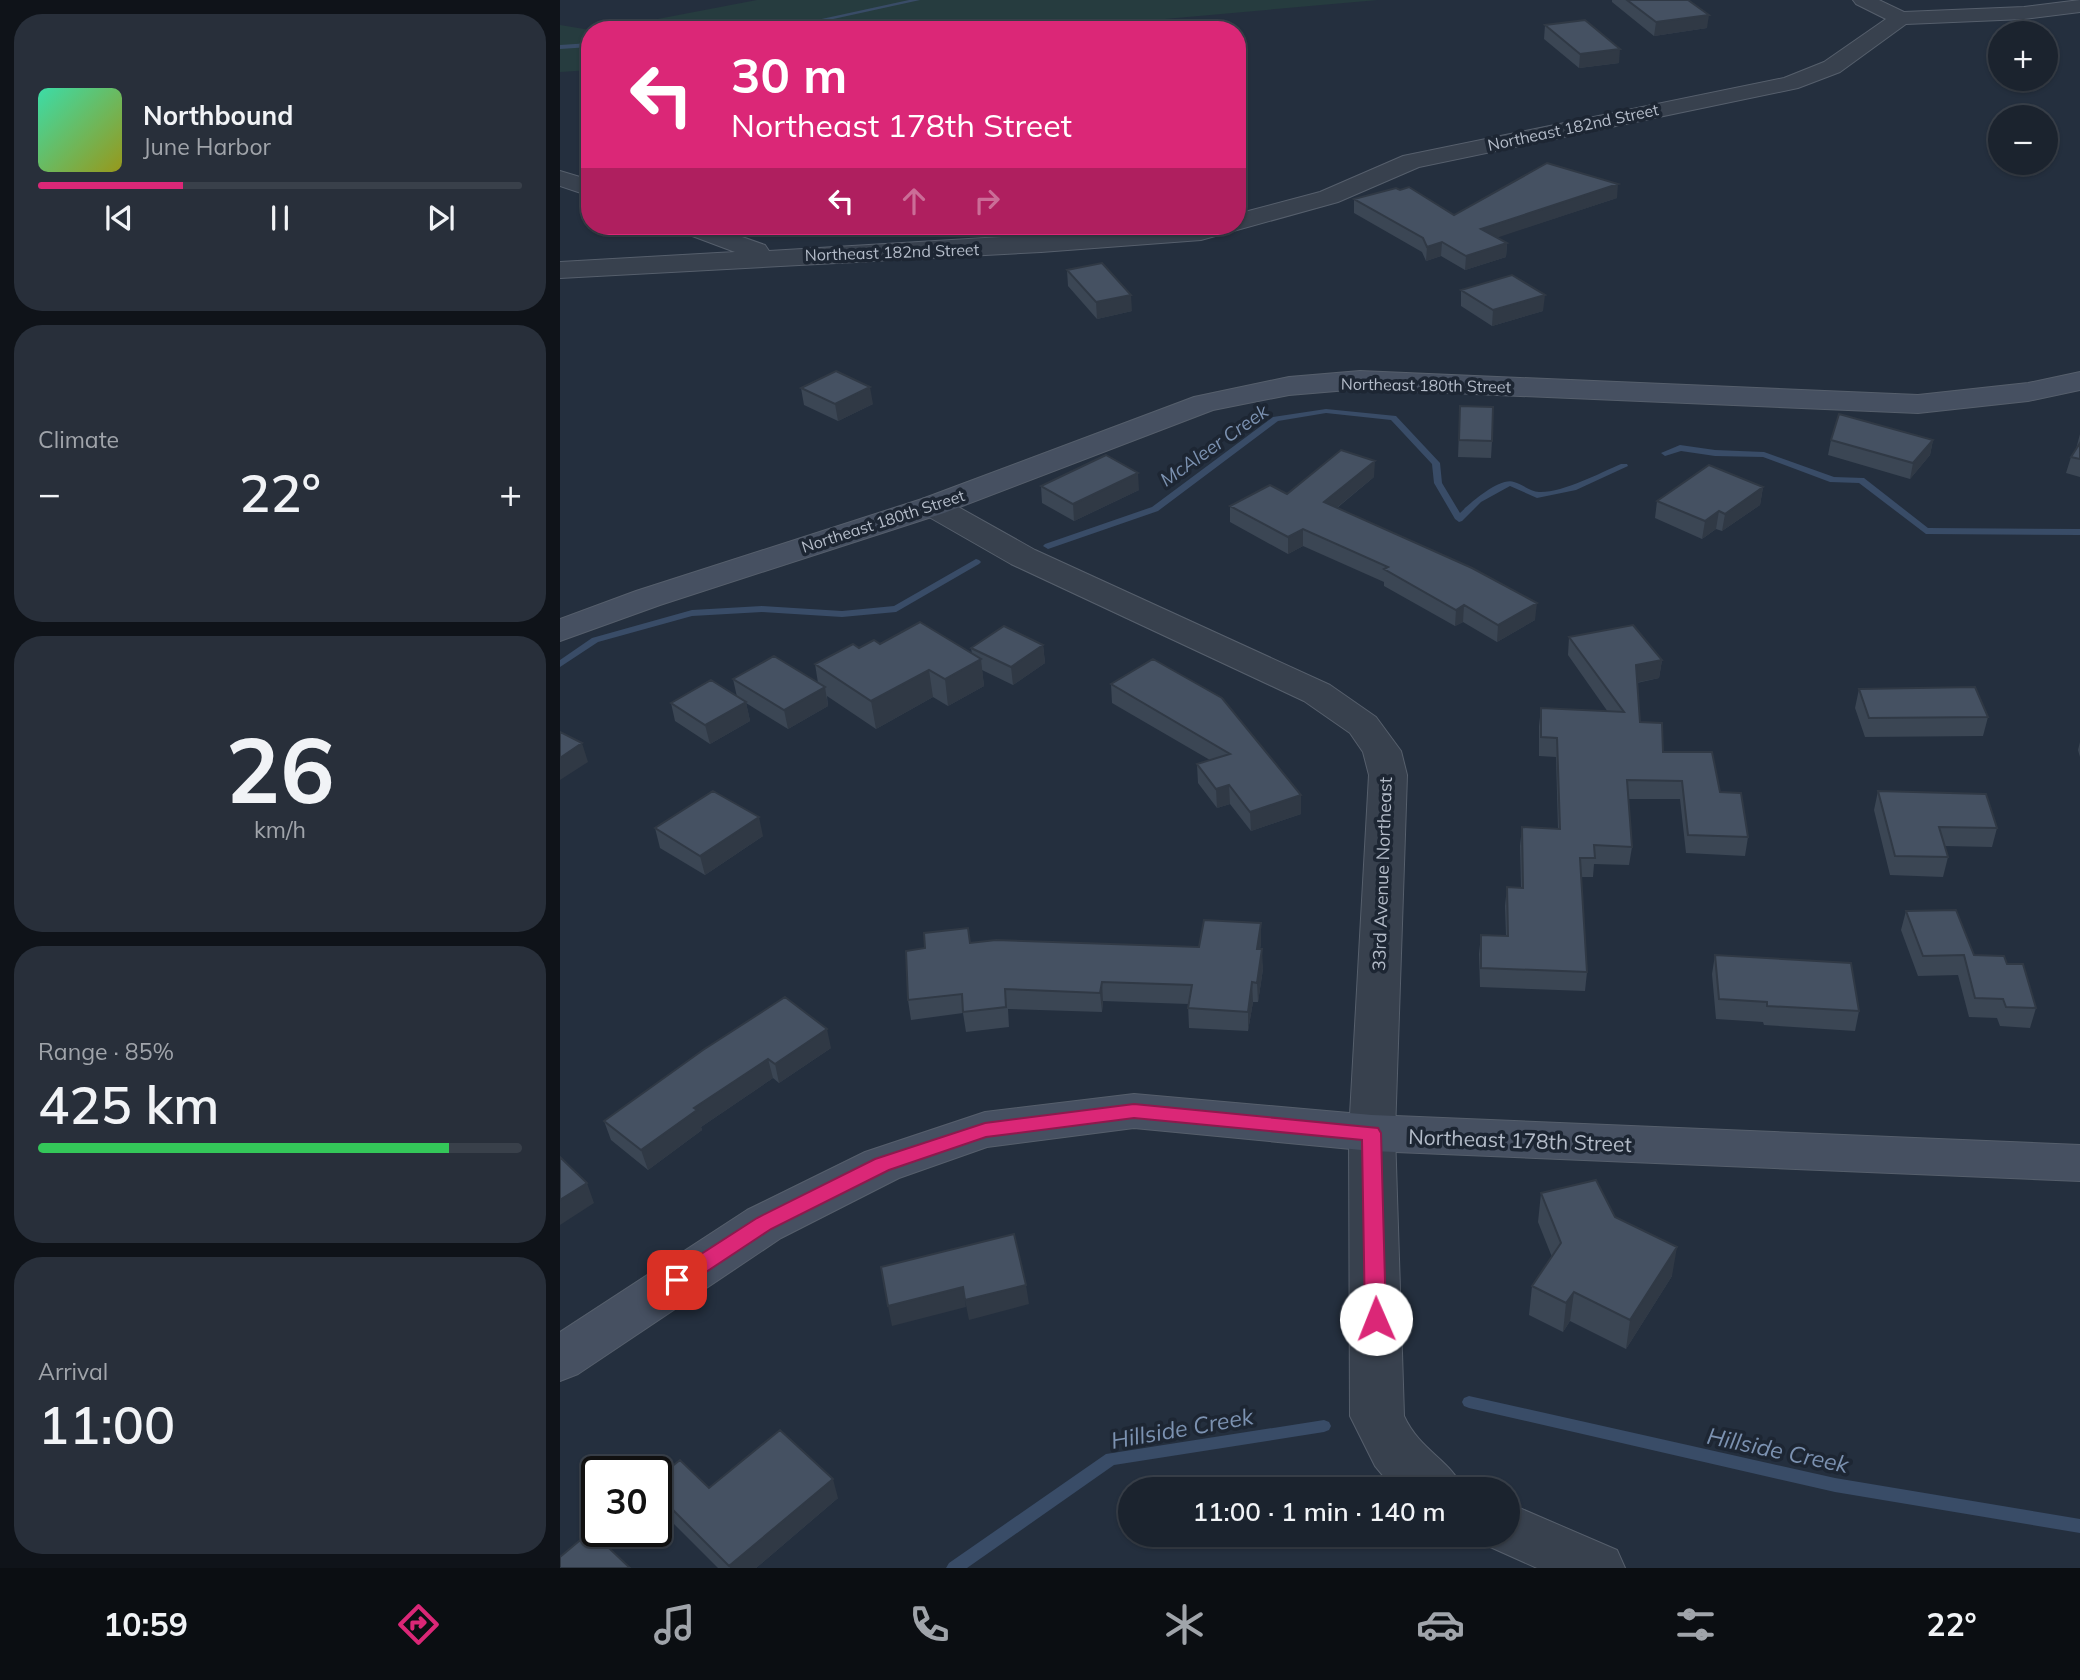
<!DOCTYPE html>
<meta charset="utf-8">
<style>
body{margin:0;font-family:Mulish,sans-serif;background:#282f3a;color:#f1f3f6;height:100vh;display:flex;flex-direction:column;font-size:26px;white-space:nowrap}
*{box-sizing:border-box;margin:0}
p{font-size:23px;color:#a0a4aa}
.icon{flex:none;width:38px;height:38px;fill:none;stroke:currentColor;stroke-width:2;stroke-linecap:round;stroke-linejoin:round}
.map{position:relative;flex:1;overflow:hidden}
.drawer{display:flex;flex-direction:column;gap:14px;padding:14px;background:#0f1319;width:560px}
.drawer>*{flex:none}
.top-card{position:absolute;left:21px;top:21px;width:665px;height:214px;border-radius:28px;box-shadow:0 2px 5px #0004,0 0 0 2px #39404a;background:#db2777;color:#fff;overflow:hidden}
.fabs{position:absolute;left:1428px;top:21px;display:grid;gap:14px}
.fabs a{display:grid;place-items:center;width:70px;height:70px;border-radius:50%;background:#1b232e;box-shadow:0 2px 5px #0004,0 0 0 2px #39404a;font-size:35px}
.speed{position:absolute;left:21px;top:1456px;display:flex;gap:14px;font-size:35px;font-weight:700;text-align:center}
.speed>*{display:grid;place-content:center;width:91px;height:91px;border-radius:50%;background:#1b232e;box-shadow:0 2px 5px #0004,0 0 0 2px #39404a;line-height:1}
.speed .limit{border:4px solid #111;border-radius:10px;background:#fff;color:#111}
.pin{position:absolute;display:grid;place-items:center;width:60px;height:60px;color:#fff;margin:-30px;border-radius:14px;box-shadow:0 4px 10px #0006}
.me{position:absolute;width:77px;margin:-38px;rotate:359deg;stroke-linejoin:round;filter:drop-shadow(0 0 5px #0008)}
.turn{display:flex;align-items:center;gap:24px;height:147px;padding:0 35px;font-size:32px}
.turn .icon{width:91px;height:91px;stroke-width:2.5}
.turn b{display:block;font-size:49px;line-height:60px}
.lanes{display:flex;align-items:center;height:66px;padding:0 35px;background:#0003;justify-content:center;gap:35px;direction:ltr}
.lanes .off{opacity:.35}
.big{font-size:52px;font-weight:600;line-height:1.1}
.drawer .tile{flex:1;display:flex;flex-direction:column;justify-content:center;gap:10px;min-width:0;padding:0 24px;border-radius:28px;background:#282f3a}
.drawer .dial{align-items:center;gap:0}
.dial b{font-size:91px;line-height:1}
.song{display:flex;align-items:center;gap:21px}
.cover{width:84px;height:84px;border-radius:10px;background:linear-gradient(135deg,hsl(160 70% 55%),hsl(60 70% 35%))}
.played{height:7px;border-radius:4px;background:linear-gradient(90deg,#db2777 30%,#39404a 30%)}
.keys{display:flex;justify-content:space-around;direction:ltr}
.heat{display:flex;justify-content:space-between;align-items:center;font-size:38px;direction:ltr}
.charge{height:10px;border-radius:5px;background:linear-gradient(90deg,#34c759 85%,#39404a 0)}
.trip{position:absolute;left:558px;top:1477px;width:402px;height:70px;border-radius:35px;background:#1b232e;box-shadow:0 2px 5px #0004,0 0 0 2px #39404a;font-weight:600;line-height:70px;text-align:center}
.tab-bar{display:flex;height:112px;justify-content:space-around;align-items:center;background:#0b0e12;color:#a0a4aa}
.tab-bar .icon{width:49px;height:49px}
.tab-bar .selected{color:#db2777}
.tab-bar b{font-size:32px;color:#f1f3f6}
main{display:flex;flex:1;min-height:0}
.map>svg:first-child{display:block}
.green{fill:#263c3f}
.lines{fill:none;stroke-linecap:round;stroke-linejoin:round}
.stream{fill:#394c67;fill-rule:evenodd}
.street-casing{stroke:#565f6c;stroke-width:2}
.secondary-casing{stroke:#565f6c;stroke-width:2}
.street{fill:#38414e;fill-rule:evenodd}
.secondary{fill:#465061;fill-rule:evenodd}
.wall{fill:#3b4654}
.shaded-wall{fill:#303945}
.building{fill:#455162;stroke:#303945;stroke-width:2}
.route{fill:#db2777;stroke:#8e194d;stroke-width:2}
.labels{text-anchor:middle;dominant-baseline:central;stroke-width:7;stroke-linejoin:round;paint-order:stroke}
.far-street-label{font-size:16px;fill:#b4bcc9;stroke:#1d2633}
.street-label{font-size:18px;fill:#b4bcc9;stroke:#1d2633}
.water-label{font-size:19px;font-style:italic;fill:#7c92b1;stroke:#1d2633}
.near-street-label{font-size:21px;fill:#b4bcc9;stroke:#1d2633}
.near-water-label{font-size:23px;font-style:italic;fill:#7c92b1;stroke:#1d2633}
</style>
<main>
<section class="drawer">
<div class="tile">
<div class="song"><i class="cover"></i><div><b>Northbound</b><p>June Harbor</p></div></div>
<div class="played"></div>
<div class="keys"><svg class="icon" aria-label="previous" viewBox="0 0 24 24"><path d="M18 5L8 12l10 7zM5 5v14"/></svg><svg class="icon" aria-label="pause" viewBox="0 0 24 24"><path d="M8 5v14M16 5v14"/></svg><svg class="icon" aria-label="next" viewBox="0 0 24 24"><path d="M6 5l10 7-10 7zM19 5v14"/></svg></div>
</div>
<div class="tile"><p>Climate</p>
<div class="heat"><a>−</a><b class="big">22°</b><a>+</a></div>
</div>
<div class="tile dial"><b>26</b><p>km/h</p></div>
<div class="tile"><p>Range · 85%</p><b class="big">425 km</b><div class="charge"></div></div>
<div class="tile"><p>Arrival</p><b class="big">11:00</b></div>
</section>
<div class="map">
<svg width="1520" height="1568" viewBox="0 0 1520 1568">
<rect width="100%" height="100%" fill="#242f3e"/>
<path class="green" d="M197,0H818L481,30H40Z
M0,25L30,30V70L0,72Z"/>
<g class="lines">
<path class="stream" d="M349,0H360L223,30H211Z
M30,43V47L0,49V45Z
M766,409L836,416L880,463L882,483L900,513C910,503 940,477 954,482C962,484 971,492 979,492C1002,493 1040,473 1061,464H1067L1068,466L1016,490L977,498L950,486L921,502L902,521L899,522L895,519L874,483L872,464L831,420L766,413L718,421L598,511L491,548L488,549L483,546L485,544L592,507L713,417Z
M1120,445L1155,450L1204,452L1274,477L1304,478L1368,528L1520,529V535L1366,534L1299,483L1270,482L1203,457L1155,456L1121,451L1105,456L1101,453Z
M416,559L419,560L421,562L419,564L336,612L282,617L202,612L132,616L38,642L0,667V660L32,638L132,610L202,606L282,611L334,606Z
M909,1396L1275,1478L1520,1519V1533L1275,1492L909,1408L904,1406L902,1402L904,1398Z
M764,1420L769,1422L771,1426L769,1430L764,1432L554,1465L407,1568H386L389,1563L546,1454Z"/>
<defs>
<path id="street" d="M1293,0H1319L1344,12L1464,7L1520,0V12L1464,19L1346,24L1280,72L1238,88L859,167L778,202L641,240L481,252L0,278V262L175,252L119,231L115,226H151L205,245L209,251L623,226H677V214L760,192L843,156L1224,78L1264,62L1326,19L1296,4Z
M0,171L30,180V196L0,186Z
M373,496L384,499L475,550L770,685L816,717L841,751L847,775L835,1133L844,1416C860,1451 891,1460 903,1489H834L815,1466L790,1416L789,1133L809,775L803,752L790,733L744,701L451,564L362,513L357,506L362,499Z
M948,1503L1057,1550L1065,1568H977L928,1546L923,1535H948Z"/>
<path id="secondary" d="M800,371L1358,395L1468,383L1520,372V390L1468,401L1358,413L800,389L729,395L653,410L384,513L100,605L0,641V619L76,591L362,499L634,397L729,377Z
M574,1094L812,1115L1520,1145V1181L812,1151L574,1128L427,1147L339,1178L221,1238L18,1374L0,1381V1332L187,1210L305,1152L425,1112Z"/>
</defs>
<use href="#street" class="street-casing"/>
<use href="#secondary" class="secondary-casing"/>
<use href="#street" class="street"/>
<use href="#secondary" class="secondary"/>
</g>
<path class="wall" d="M1052,0H1128L1147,28L1094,36L1052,2Z
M985,25L1059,63L1019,68L984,39Z
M840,190L894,215L1057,198L937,237L947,243L946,257L905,270L881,256L866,261L862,252L794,213V199Z
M507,270L572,311L537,319L508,286Z
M901,290L983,311L932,326L901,306Z
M241,388L313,404L278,421L244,405Z
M900,406L932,441L931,458L898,457Z
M1520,434V477L1506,473L1511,457L1516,449Z
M1271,440H1373L1370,455L1350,479L1268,455Z
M814,477L777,508L975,620L937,642L903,622L895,626L824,586V582L743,546L728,554L670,522V506Z
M481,486L579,490L514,521L482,503Z
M1203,487L1200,505L1162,531L1156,529L1142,539L1095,518L1097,501Z
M1009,637L1102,660L1099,678L1077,683L1080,722L1103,752L1160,792L1188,837L1185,856L1126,853L1120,799H1068L1072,847L1069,865L1034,864L1033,877H1021L1027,972L1025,991L920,987L919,954L921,935L946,936L945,906L947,887L961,888L960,846L962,827L998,829L996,757L979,756V726L981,708L1048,712L1008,655Z
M320,644L412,654L411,648L483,645L485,663L453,685L422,670L424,686L388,706L373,697L316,729L267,696L268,706L228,729L186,703L190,721L150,744L115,721L111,703L177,697L173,679L258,683L255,664L299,648Z
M551,684L741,795V814L691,831L670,804L657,808L638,783L637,764L650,760L552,703Z
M1299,689L1428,717L1423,736L1305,737L1295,708Z
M1520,742V757L1518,750Z
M1318,791L1437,828L1432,847L1384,846L1388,857L1383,877L1330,875L1314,810Z
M95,828L203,836L145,875L100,848Z
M1346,911L1414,955L1447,964L1476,1008L1470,1028L1440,1026L1437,1018L1409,1017L1398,975L1358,976L1341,930Z
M408,928L410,943L639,947L701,943L700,949L703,969L698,1002H693L688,1031L629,1028L628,1004L543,1001L542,1012L448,1009L449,1027L406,1032L403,1013L351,1020L348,1000L365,948Z
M1155,955L1299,1011L1295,1031L1204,1025L1203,1022L1156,1019L1152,974Z
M271,1048L219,1083L213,1078L141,1127L142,1130L88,1170L51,1140L44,1121L143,1050Z
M981,1193L1055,1217L1112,1276L1066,1349L1010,1321L1003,1332L969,1315L972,1286L992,1257L978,1222Z
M96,1479L149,1488L278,1498L196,1568H158L96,1506Z"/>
<path class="shaded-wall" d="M1149,15L1147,28L1094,36L1096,22Z
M1060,49L1059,63L1019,68L1020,54Z
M1058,184L1057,198L921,243V229Z
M882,242L881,256L866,261L867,247Z
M947,243L946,257L905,270L906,256Z
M571,295L572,311L537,319L536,302Z
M985,295L983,311L932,326L933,310Z
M310,387L313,404L278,421L275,404Z
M1373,440L1370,455L1350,479L1353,463Z
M815,461L814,477L764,518V502Z
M578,473L579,490L514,521L513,504Z
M1203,487L1200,505L1162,531L1165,514Z
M1159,511L1156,529L1142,539L1145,521Z
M743,529V546L728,554V537Z
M977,603L975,620L937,642L938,625Z
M904,605L903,622L895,626L896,610Z
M483,645L485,663L453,685L451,667Z
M421,659L424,686L388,706L385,679Z
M1102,660L1099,678L1074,683L1076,665Z
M369,670L373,697L316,729L311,701Z
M265,687L268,706L228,729L224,710Z
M186,702L190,721L150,744L145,725Z
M22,743L28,762L0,780V758Z
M669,785L670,804L657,808L656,789Z
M741,795V814L691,831L690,812Z
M199,817L203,836L145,875L140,856Z
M701,923V943L697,968V949Z
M702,949L703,969L698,1002L697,983Z
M542,982L543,1001L542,1012L540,993Z
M692,982L693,1002L688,1031V1012Z
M267,1029L271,1048L219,1083L215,1064Z
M208,1059L213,1078L141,1127L142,1130L88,1170L81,1150L134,1108Z
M27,1183L34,1203L0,1225V1200Z
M1117,1247L1112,1276L1066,1349L1070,1320Z
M466,1285L469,1304L409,1320L405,1300Z
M403,1287L406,1307L332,1326L328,1306Z
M1014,1292L1010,1321L1003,1332L1006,1303Z
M273,1479L278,1498L196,1568H170L169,1566Z"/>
<path class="building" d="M1067,0H1128L1149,15L1096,22Z
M1025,20L1060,49L1020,54L985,25Z
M987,163L1058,184L921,229L947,243L906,256L882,242L867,247L863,238L794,199L836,188L840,190L849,187L894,215Z
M542,263L571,295L536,302L507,270Z
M952,275L985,295L933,310L901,290Z
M276,371L310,387L275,404L241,388Z
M900,406L933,407L932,441L899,440Z
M1279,414L1373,440L1353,463L1271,440Z
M1520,443V459L1511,457Z
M781,450L815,461L764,502L912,568L977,603L938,625L904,605L896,610L824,569L828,567L743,529L728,537L670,506L710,485L727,494Z
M546,455L578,473L513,504L481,486Z
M1149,465L1203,487L1165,514L1159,511L1145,521L1097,501Z
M360,622L421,659L385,679L369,670L311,701L255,664L293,644L299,648L314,640L320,644Z
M1073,625L1102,660L1076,665L1080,722L1102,723L1103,752H1152L1160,792L1181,793L1188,837L1128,835L1122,781L1067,780L1072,847L1034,845L1035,858H1020L1027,972L921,968V935L948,936L947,887L963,888L962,827L1000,829L997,738L981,737V708L1064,712L1009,637Z
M444,626L483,645L451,667L411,648Z
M214,656L265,687L224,710L173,679Z
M593,659L662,698L741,795L690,812L669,785L656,789L637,764L670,754L551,684Z
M151,680L186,702L145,725L111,703Z
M1415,687L1428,717L1309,718L1299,689Z
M0,732L22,743L0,758Z
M153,791L199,817L140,856L95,828Z
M1318,791L1426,794L1437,828L1379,827L1388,857L1335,856Z
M1396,910L1414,955L1444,956L1447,964H1463L1476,1008L1446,1007L1443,999L1415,998L1404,955L1363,956L1346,911Z
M644,920L701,923L697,949H702L697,983L692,982L688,1012L628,1008L632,985L542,982L540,993L445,989L446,1007L403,1012L402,994L348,1000L346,951L365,948L364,933L408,928L410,943L436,940L639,947Z
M1155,955L1291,963L1299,1011L1207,1006V1002L1159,999Z
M225,997L267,1029L215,1064L208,1059L134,1108L137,1110L81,1150L44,1121L143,1050Z
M0,1157L27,1183L0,1200Z
M1036,1180L1055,1217L1117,1247L1070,1320L1014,1292L1006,1303L972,1286L1001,1243L981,1193Z
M454,1234L466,1285L405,1300L403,1287L328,1306L321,1267Z
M220,1430L273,1479L169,1566L96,1493V1479L120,1460L149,1488Z
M31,1531L70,1568H0V1557Z"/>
<path class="route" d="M574,1104L818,1128L821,1133L826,1319L823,1325L816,1328L808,1325L805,1319L802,1140L574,1118L426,1137L329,1170L211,1229L125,1286L117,1289L110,1286L107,1280L110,1274L197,1218L315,1159L425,1123Z"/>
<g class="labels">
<g class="far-street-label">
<text transform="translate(1013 127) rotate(-12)">Northeast 182nd Street</text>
<text transform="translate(332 252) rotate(-2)">Northeast 182nd Street</text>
<text transform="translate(866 385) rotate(1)">Northeast 180th Street</text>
<text transform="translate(323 521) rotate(-18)">Northeast 180th Street</text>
</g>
<g class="street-label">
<text transform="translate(822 874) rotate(-88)">33rd Avenue Northeast</text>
</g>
<g class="water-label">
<text transform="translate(654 445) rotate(-35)">McAleer Creek</text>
</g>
<g class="near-street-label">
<text transform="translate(960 1140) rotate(2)">Northeast 178th Street</text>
</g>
<g class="near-water-label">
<text transform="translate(622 1428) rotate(-10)">Hillside Creek</text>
<text transform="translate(1218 1450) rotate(12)">Hillside Creek</text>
</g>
</g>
</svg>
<div class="fabs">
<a>+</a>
<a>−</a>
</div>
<div class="speed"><div class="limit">30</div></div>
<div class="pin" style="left:117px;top:1280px;background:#d93025"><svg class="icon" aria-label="arrive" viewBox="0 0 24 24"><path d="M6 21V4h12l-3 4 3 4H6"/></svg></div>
<svg class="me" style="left:816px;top:1319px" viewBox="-20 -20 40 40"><circle r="19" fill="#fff"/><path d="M0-13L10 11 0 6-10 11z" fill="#db2777"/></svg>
<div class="trip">11:00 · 1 min · 140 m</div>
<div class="top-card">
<div class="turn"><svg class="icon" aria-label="left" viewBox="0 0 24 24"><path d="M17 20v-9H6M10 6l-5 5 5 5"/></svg><div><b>30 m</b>Northeast 178th Street</div></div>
<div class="lanes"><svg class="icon" aria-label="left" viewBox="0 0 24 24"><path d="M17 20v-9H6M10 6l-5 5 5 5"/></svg><svg class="icon off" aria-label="ahead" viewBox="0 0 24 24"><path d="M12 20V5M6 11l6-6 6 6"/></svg><svg class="icon off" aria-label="right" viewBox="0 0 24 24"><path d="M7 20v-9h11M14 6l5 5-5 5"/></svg></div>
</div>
</div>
</main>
<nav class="tab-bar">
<b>10:59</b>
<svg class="icon selected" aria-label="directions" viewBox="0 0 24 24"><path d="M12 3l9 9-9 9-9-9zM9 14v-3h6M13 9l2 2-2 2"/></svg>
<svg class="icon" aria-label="music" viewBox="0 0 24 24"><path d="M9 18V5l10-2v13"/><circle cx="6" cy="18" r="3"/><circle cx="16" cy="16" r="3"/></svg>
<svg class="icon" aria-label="phone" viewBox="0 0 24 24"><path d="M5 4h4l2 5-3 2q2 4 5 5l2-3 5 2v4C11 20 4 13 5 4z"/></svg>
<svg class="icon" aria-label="climate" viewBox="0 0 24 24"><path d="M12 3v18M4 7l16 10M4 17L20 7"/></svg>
<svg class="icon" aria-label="car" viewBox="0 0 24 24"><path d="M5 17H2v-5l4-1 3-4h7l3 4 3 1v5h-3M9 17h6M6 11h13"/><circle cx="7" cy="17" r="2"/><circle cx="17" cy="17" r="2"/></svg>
<svg class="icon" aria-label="filters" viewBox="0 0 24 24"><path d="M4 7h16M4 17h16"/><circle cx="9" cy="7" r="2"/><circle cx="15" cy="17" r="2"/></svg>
<b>22°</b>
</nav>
